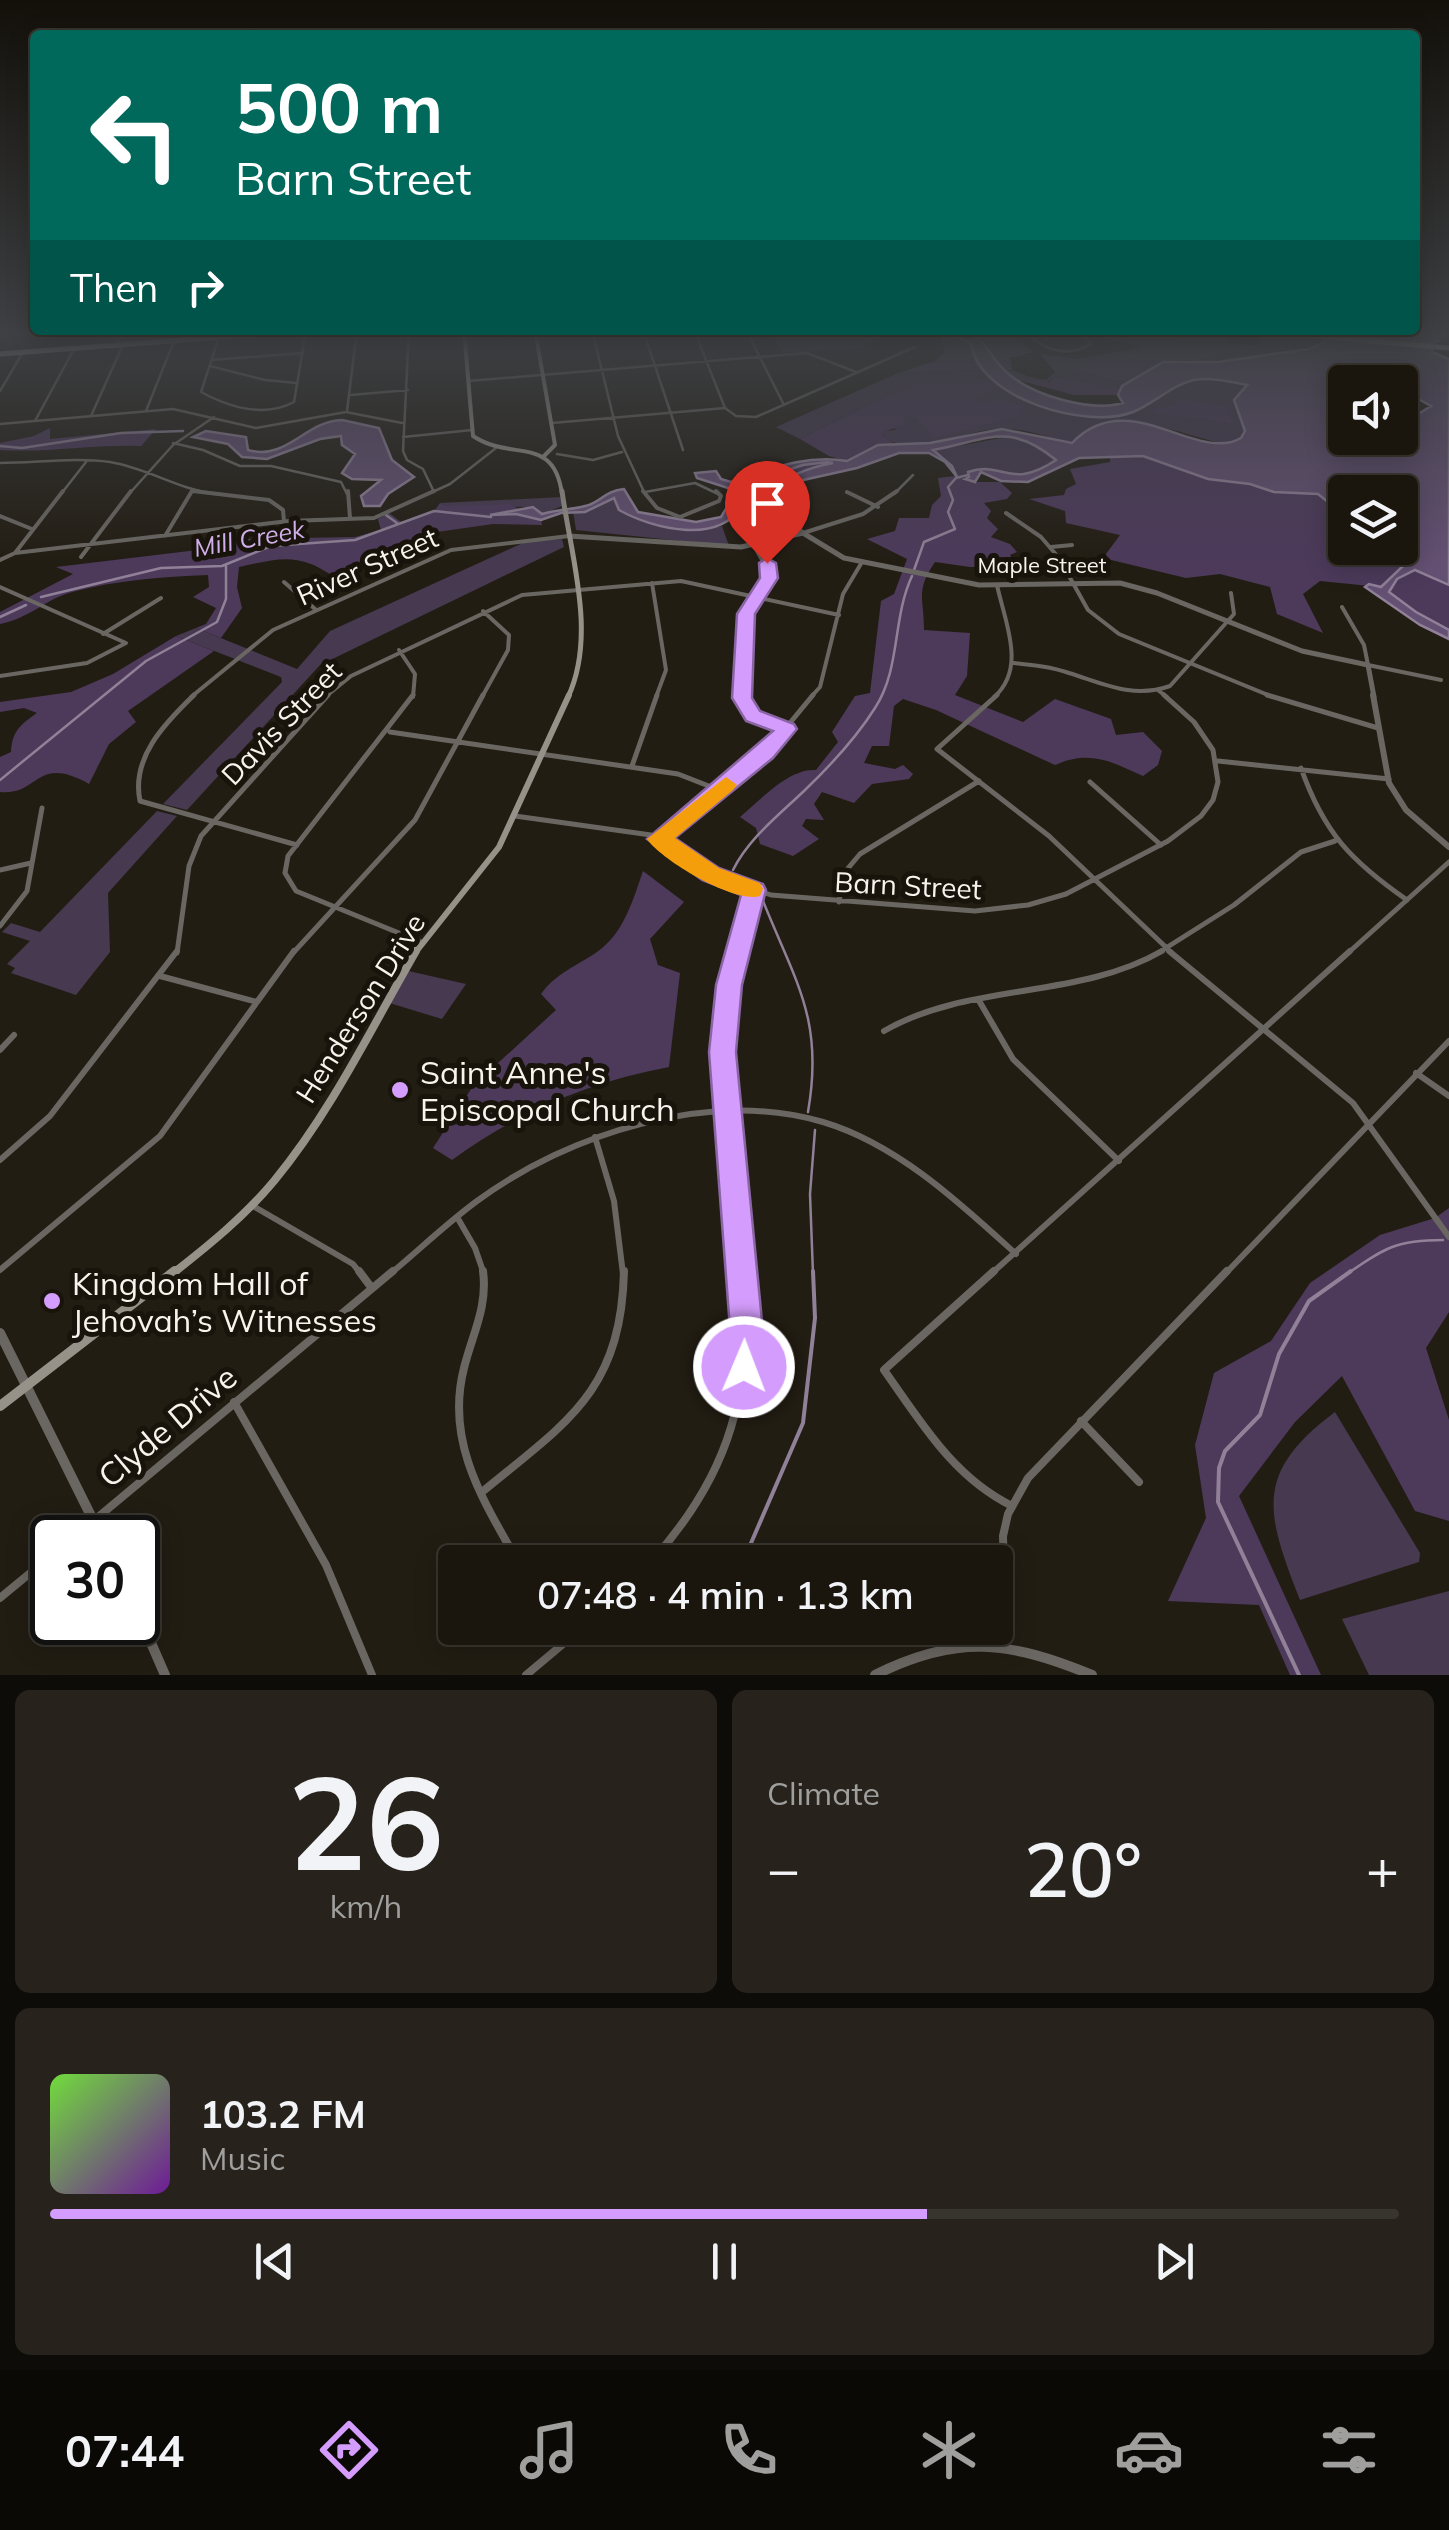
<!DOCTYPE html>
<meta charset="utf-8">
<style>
body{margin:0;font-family:Mulish,sans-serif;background:#27231c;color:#f1f3f6;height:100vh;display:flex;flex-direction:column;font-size:38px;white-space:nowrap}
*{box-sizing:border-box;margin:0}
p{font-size:32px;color:#9f9f9e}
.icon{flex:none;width:55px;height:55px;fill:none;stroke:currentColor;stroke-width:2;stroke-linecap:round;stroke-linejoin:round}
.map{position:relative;height:1675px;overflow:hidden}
.drawer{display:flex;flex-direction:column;gap:15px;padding:15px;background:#0e0c08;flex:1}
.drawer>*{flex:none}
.top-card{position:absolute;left:30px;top:30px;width:1390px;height:305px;border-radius:10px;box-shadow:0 5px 25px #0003,0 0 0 2px #38352e;background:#00695c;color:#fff;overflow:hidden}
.tools{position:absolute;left:1328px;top:365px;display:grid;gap:20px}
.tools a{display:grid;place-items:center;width:90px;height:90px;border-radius:10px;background:#1a160e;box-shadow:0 5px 25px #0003,0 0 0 2px #38352e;font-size:50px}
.speed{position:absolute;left:30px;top:1515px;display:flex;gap:20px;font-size:50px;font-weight:700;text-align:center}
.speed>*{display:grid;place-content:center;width:130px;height:130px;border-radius:50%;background:#1a160e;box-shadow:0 5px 25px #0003,0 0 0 2px #38352e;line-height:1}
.speed .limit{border:5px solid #111;border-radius:15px;background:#fff;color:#111}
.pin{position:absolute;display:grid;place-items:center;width:85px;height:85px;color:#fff;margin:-102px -42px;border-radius:50% 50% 50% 0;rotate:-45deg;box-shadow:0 0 10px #0007}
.pin .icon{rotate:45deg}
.me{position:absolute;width:110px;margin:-55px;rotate:1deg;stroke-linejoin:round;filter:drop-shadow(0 0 8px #0008)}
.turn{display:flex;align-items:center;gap:35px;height:210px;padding:0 40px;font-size:45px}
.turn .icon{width:130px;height:130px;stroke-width:2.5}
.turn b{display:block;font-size:70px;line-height:85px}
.then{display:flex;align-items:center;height:95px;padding:0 40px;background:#0003;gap:20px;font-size:38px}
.big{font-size:75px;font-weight:600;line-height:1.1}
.drawer .widget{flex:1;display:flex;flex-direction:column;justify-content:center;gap:15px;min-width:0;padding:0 35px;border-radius:15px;background:#27231c}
.drawer .dial{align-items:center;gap:0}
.dial b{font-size:130px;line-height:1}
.song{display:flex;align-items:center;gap:30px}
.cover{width:120px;height:120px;border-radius:15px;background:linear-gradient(135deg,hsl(100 70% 55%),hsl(280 70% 35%))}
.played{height:10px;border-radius:5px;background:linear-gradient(90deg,#d49cfc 65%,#38352e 65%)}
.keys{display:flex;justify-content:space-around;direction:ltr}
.heat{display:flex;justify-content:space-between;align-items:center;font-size:55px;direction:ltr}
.drawer .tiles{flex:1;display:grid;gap:15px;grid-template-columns:1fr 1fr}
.widget:last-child{grid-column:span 2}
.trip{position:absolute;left:438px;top:1545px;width:575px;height:100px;border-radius:10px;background:#1a160e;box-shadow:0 5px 25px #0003,0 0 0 2px #38352e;font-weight:600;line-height:100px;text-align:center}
.dock{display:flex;height:160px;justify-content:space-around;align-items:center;background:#0a0906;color:#9f9f9e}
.dock .icon{width:70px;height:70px}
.dock .on{color:#d49cfc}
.dock b{font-size:45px;color:#f1f3f6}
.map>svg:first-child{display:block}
.green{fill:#463950}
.forest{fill:#4d3a5b}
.water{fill:#645073;stroke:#908198;stroke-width:2.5;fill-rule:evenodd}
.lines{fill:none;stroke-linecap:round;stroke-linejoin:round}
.stream-far1{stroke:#908198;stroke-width:2.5}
.stream{stroke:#908198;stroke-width:4}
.minor-far4{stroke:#6a6762;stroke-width:2.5}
.minor-far3{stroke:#6a6762;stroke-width:4}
.minor-far2{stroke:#6a6762;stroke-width:5}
.minor-far1{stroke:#6a6762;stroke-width:6}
.minor{stroke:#6a6762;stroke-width:8}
.tertiary-far2{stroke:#6a6762;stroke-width:5}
.tertiary-far1{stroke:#6a6762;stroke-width:6}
.tertiary{stroke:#6a6762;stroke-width:10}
.secondary-far4{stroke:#96928a;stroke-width:4}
.secondary-far3{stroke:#96928a;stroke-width:5}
.secondary-far2{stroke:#96928a;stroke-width:6}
.secondary-far1{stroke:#96928a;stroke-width:8}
.secondary{stroke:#96928a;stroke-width:10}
.primary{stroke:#b8b3a8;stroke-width:5}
.route{fill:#d49cfc;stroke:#8a65a4;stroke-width:2.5}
.slow{fill:#f59e0b}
.poi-dot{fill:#d49cfc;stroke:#19140b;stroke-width:4}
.labels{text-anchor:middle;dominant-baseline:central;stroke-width:10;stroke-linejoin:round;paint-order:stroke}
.far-street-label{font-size:22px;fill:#f7f4ed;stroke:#19140b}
.far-water-label{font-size:25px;font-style:italic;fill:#d0afea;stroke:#19140b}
.street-label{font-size:28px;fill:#f7f4ed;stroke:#19140b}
.near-poi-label{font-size:32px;fill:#f7f4ed;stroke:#19140b;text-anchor:start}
.near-street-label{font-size:32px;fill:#f7f4ed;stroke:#19140b}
</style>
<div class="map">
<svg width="1449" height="1675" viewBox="0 0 1449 1675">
<rect width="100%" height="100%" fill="#221d13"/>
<path class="green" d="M749,330H874L880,331L877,339L861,348L783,353L770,331Z
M1098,330H1180L1188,340L1073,371L1127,383L1121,388L1056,377C1040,389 1017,382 1004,370C1020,370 1031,381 1047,379L1055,372L1040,354L1078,359L1142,347L1107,339Z
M1260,331L1325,339C1310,354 1196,367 1175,358L1260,346Z
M981,370C1008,402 1092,428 1132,412C1153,405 1172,385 1194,380C1211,377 1231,382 1248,385L1235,401L1245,431L1241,438L1224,444C1174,432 1111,402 1072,443C1051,439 1031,430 1009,429C968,425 921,461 883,437L886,431L895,430L909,385L800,439L776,427L898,373Z
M1011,436L1032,441L1056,460C1021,485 1004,466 968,473L969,477H957L952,466L932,451Z
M563,497L562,506L542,514L533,507L447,506L440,503Z
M616,498L635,518L690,529L722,526L729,546L576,530L573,511L585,512Z
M562,539L564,547L320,665L187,810L163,804L282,682L281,677L176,636L196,628L297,669L330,631L525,542Z
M157,811L177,816L108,893L110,952L76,995L11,973L15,968L7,964L30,941L2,932L11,923L40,932Z
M404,970L466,984L442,1019L386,1002Z
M1335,1412L1420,1553L1419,1562L1300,1600C1266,1513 1253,1473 1335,1412Z
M1449,1591V1675H1369L1342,1619Z"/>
<path class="forest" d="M967,330L1009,332L1033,352L1010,358L1012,370H1004C988,356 990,342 967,330Z
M946,332L971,344L981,370L898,373L935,361L945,352L941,340Z
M1180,334L1227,335L1230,343L1257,346C1206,365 1177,349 1127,383L1073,371V367L1187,341Z
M1056,377L1121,388L1118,395H1074L1015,379L1049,382Z
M993,382L999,387L973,402L977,404L1000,400L1026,407L1019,411L1021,415L933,438L917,417L905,416L903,426L886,431L883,436L895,444L868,449L847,461L829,456L800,439L909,385Z
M1177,399L1221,405L1227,408L1233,423L1155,413L1154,409L1177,404Z
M50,428V439L156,429L141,446C93,444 48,453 0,450V443L34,436Z
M1110,457H1149L1208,479L1250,484L1274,492L1318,494L1344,520L1345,548H1373L1403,566L1380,587L1320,581L1303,594L1323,633L1277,614L1270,587L1220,574L1186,578L1103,558L1120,535L1066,523L1065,511L1029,499L1064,495L1066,489L1076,484L1070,469L1110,462Z
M827,462L835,464C803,469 777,481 754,502H743L740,486L803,465Z
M955,476L975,482H1000L1012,493L1007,499L984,503L991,511L987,518L998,529L991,537L1010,544L1017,552L1010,555L1017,566L970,567L935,562C915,591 924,598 924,630L970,633L967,676L955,695L1023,722L1055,699L1111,719L1116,735L1143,732L1162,751L1158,765L1143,776C1110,761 1090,750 1055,765L936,710L903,699L894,706L889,746H872L864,763L895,769L903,765L913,774L909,779L872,784L854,803L822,792L814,804L824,820L806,819L802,826L819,839L793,856L760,844L756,828L740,817C760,801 788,768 816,770L838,742L832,732L855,696L870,693L881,601L894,594L907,559L867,539L895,531L899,518H929L932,505L941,496L938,478Z
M440,503L447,506L509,504L541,520L542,525L493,524L437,532L334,577C299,552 280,558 239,567L237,587L242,608L221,638L196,628L206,624L216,608L193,597L209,587L208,575C163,577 116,580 72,592C46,599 30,618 0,624V612L73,574L56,567L206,549L208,558L232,554L238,539L355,537L381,530L378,519L389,513L401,522L435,510Z
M1414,570L1449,585V630L1416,612L1389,592L1397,579Z
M176,636L214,651L128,711L136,722L109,744L89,784C35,754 40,796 0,792V757L11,752C12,731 21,724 37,713L24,708L0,712V702L71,692L113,674Z
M643,871L684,902L650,939L658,965L680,973L669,1067C589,1082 517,1112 452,1160L433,1148L473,1086L556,1010L541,994C555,974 578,965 597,952C624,933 633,900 643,871Z
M1449,1208V1312L1426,1348L1449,1420V1521L1415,1511L1342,1376L1295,1422L1239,1496L1321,1675H1290L1259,1605L1168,1601L1206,1518L1195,1445L1214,1373L1271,1341L1310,1283L1380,1235L1435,1218Z"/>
<path class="water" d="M944,330C992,330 980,351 1010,375C1035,396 1091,412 1123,403L1118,395L1122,386L1163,362H1218L1309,349L1324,342L1321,330L1445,332L1443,337L1435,336L1438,341L1432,343V352L1449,359V585L1415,570L1397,579L1389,592L1416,612L1449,630V639L1420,625L1365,587L1369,584L1381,587L1403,566L1373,548H1400V492H1345V525L1334,507L1318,494L1274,492L1250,484L1208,479L1143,456L1079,458L1028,482L1001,481L981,472L975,482L965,479L969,477L968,472C1004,460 1009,491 1056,460C1008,421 988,440 933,450L952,466L957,477L945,462L929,453H899L857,468L790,483L757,504L742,506C718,545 653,529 619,510L614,498L585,512L561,513L541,520L516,514L490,515L533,507L542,514C559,509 570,510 585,506C600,503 604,491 624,489L638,512L696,522L721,517L733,497L728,488L697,478L695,473L716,471L721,479L731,482C771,469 806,454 847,461L878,445L930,443L1002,429L1072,443C1128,384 1197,464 1241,438L1245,431L1234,400L1247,385C1231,382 1211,377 1194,380C1172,385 1153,404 1133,412C1087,430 979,399 971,344ZM1345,382H1400V389L1431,406L1404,423L1400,438H1345ZM827,462L833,463C804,468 776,482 754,502L743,501L741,486L803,465Z
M342,420L379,428L392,460L414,477L388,494L380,506H364L361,496L381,480L352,479L342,473L355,454L342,445L341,436L320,439L267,459L242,457L228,444L193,437L206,431L246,437L248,450C287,461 305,421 342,420Z"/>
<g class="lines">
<path class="stream-far1" d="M0,446L22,448L121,433L183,431
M747,503L765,491
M386,515L397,523
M914,570L924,542L955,529L948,512L953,500L948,487L956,478L968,475
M41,597L161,568L222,566L271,546L355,540L434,511L491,517
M0,617L26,605
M0,780L146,661L217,622L226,599V566
M733,870C749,838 779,815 805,790C830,766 856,738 875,708C901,668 892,619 912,576
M763,901C796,983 824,1020 808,1112
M813,1274L810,1194L815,1130
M1347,1274C1384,1248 1397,1240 1443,1240"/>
<path class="stream" d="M745,1557L803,1423L815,1318L813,1271
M1299,1675L1218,1502L1219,1468L1225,1451L1260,1415L1279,1354L1309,1301L1351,1271"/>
<path class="minor-far4" d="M409,330L403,451L407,460L423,469L434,492
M592,330L618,436L645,494
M643,330L683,450
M694,330L725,408L736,416L756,417L915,347
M746,330L784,405
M1024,331C1044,350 1066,359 1091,344L1082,330
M1008,332L1033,330
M219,337L201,392C229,407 264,418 294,402L306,331
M212,360L303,353
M210,366L265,380L297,383
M468,381L807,353L856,372
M0,391L23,352
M351,395L408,390
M146,411L174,341
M347,411L357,330
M91,416L122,347L118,340L130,330
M35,421L74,349
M552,423L725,408
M0,424L173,409L256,428L346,412L402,423
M403,437L472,430
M173,443L203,450L240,466H271L341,482L347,494
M557,454L593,460L622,452
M0,463C35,463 75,457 110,462C147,468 178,489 215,494
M645,492L695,483L718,494
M847,492L850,494
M61,494L86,462
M129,494L173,445L214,417
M428,494L450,484L496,448
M894,494L913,475"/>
<path class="minor-far3" d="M193,491L269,500L283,510L284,522
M348,491L350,518
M643,491L657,508L680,517L719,501L721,496L716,491
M847,492L878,507
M774,498L803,533L863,514L897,491
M1006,513L1041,537L1059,558L1088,610L1119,634L1273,697
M0,516L32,529
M165,536L192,491
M1051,547L1072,545
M15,553L63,491
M81,557L131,491
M0,560L15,553L289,521L374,518L434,491
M284,582L315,609
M652,583L666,670L656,697
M0,587L126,643L87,663L0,676
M1342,607L1364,645L1368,665L1441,680
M103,634L161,598
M399,650L415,674L413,697
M1014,663C1033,665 1052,667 1069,673C1105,684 1133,699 1170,686L1234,614L1231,593
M1159,691L1167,697
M191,697L273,630L451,550L569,536
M325,697L351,676L522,595L681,581L839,615
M482,697L508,650L509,635L483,611
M742,697L746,614L769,572L753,544
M811,697L820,687L843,594L862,562
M994,697C1027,668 1005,623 997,585"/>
<path class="minor-far2" d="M194,695C164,724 131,758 140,801L297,845
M413,695L288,856L285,873L296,891L421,942
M742,695L753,716L787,729
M997,695L937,749L1049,836L1172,953
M1267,695L1378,728
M390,732L678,774L719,790
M1218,761L1389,779
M632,766L657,695
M1301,768C1324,833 1351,861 1407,900
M1090,782L1161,845
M515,816L651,835L711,874L771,895L975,911L1028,905L1066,894L1168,841L1201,816L1213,800L1218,782L1213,750L1194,722L1164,695
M659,839L766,752L813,695
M0,870L31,863
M839,902L844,873L860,854L979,781
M0,926L27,891L42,808
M177,953L189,866L201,836L328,695
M293,953L415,820L483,695
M737,953L754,891
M1158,953L1234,905L1301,852L1335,841
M1348,953L1449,862"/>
<path class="minor-far1" d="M737,951L722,1048L742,1274
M1169,951L1353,1103L1449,1237
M160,976L257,1002
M978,999L1013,1059L1119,1161
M884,1031C969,982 1077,1000 1162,951
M0,1050L14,1035
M1416,1073L1449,1096
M595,1137L614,1201L623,1274
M0,1160L50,1116L177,951
M253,1206L353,1264L361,1274
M457,1217L475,1248L484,1274
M0,1270L160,1136L294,951
M390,1274C419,1250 447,1223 477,1201C569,1133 710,1089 823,1122C897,1144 960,1203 1016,1254
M991,1274L1350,951
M1225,1274L1449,1041"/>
<path class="minor" d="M359,1271L371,1287
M483,1271C488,1307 472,1335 464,1368C445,1442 483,1500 518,1562
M994,1271L884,1370C921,1422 953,1477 1012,1506
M234,1402L326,1565L372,1675
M1081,1421L1139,1482
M482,1492C567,1422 621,1392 624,1271
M73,1538L393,1271
M651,1562C732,1472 753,1390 742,1271
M0,1598L52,1555
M1006,1648L1003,1536L1008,1514L1028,1478L1227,1271
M526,1675L563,1644L554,1628"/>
<path class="tertiary-far2" d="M569,536L741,547L803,533L844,558L979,585L1120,583L1157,593L1302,651L1368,665L1374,697"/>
<path class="tertiary-far1" d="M1373,695L1389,783L1406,810L1449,847"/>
<path class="tertiary" d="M0,1333L102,1538
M138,1613L165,1675
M875,1675C957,1634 1009,1641 1092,1675"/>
<path class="secondary-far4" d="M464,330L473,436C512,462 554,434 562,494
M535,330L555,445L544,456"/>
<path class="secondary-far3" d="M562,491C571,557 597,635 568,697"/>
<path class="secondary-far2" d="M415,953L499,847L569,695"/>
<path class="secondary-far1" d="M172,1274C208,1246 245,1216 274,1181C331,1112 372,1027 416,951"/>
<path class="secondary" d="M0,1406L175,1271"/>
<path class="primary" d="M1252,330L1449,348
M0,354L315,330"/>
</g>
<linearGradient id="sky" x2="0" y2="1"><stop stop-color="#13100a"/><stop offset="0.59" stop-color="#3e4044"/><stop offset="1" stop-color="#3e4044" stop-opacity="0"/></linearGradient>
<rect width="1449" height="564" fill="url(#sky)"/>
<path class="route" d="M767,558L776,563L778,578L755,614L752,698L760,711L794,724L797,729L773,758L675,838L719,868L763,884L766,890L742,985L736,1052L764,1342L756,1379L744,1383L732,1379L728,1367L731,1342L709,1052L716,985L741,895L702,880L647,839L773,731L746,721L732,698L737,614L760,578L759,563Z"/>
<path class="slow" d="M726,777L737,785L733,790L675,838L719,868L760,883L763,889L760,896C735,904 661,860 647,839Z"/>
<g class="poi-dot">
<circle cx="400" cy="1090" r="10"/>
<circle cx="52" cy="1301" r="10"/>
</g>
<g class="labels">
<g class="far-street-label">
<text x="1042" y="565">Maple Street</text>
</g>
<g class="far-water-label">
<text transform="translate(249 538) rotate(-10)">Mill Creek</text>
</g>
<g class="street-label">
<text transform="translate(367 566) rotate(-24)">River Street</text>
<text transform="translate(281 723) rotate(-46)">Davis Street</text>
<text transform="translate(908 885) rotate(3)">Barn Street</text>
<text transform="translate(360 1008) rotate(-58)">Henderson Drive</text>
</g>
<g class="near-poi-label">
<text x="420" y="1072">Saint Anne's<tspan x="420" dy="37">Episcopal Church</tspan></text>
<text x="72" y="1283">Kingdom Hall of<tspan x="72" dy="37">Jehovah’s Witnesses</tspan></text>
</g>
<g class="near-street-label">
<text transform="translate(167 1426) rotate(-40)">Clyde Drive</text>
</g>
</g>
</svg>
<div class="tools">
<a><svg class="icon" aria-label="sound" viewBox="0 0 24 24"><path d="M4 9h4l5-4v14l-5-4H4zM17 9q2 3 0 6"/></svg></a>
<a><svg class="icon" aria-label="layers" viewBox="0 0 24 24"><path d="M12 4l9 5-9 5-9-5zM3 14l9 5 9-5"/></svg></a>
</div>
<div class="speed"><div class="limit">30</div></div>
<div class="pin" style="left:767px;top:563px;background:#d93025"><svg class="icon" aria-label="arrive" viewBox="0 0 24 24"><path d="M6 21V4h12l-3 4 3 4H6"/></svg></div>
<svg class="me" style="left:744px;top:1367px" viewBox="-20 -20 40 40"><circle r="17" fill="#d49cfc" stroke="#fff" stroke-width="3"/><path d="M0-11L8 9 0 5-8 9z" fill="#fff"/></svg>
<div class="trip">07:48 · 4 min · 1.3 km</div>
<div class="top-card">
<div class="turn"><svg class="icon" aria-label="left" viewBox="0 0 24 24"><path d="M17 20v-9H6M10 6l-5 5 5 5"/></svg><div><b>500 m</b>Barn Street</div></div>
<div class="then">Then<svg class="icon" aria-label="right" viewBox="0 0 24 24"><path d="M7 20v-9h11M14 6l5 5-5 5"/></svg></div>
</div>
</div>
<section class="drawer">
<div class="tiles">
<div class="widget dial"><b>26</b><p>km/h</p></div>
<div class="widget"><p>Climate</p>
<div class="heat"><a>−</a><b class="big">20°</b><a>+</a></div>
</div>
<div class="widget">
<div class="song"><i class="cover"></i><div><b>103.2 FM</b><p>Music</p></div></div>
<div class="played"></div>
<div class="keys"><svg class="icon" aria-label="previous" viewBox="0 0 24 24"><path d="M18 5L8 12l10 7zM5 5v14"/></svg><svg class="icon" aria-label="pause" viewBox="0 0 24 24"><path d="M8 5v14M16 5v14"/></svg><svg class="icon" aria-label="next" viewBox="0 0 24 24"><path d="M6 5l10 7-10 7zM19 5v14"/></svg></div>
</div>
</div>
</section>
<nav class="dock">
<b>07:44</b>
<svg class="icon on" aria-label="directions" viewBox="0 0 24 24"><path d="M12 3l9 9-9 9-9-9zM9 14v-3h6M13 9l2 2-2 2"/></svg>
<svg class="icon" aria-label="music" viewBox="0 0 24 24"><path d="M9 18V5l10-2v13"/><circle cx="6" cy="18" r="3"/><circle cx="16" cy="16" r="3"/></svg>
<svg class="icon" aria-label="phone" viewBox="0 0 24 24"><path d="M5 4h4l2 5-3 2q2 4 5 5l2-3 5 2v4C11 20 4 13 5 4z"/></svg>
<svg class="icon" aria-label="climate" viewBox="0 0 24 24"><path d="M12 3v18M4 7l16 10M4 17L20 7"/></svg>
<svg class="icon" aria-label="car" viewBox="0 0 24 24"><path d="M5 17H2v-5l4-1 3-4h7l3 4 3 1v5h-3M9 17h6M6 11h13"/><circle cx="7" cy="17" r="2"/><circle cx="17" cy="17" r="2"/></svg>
<svg class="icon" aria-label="filters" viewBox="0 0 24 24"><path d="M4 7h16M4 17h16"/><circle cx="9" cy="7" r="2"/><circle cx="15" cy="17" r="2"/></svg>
</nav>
